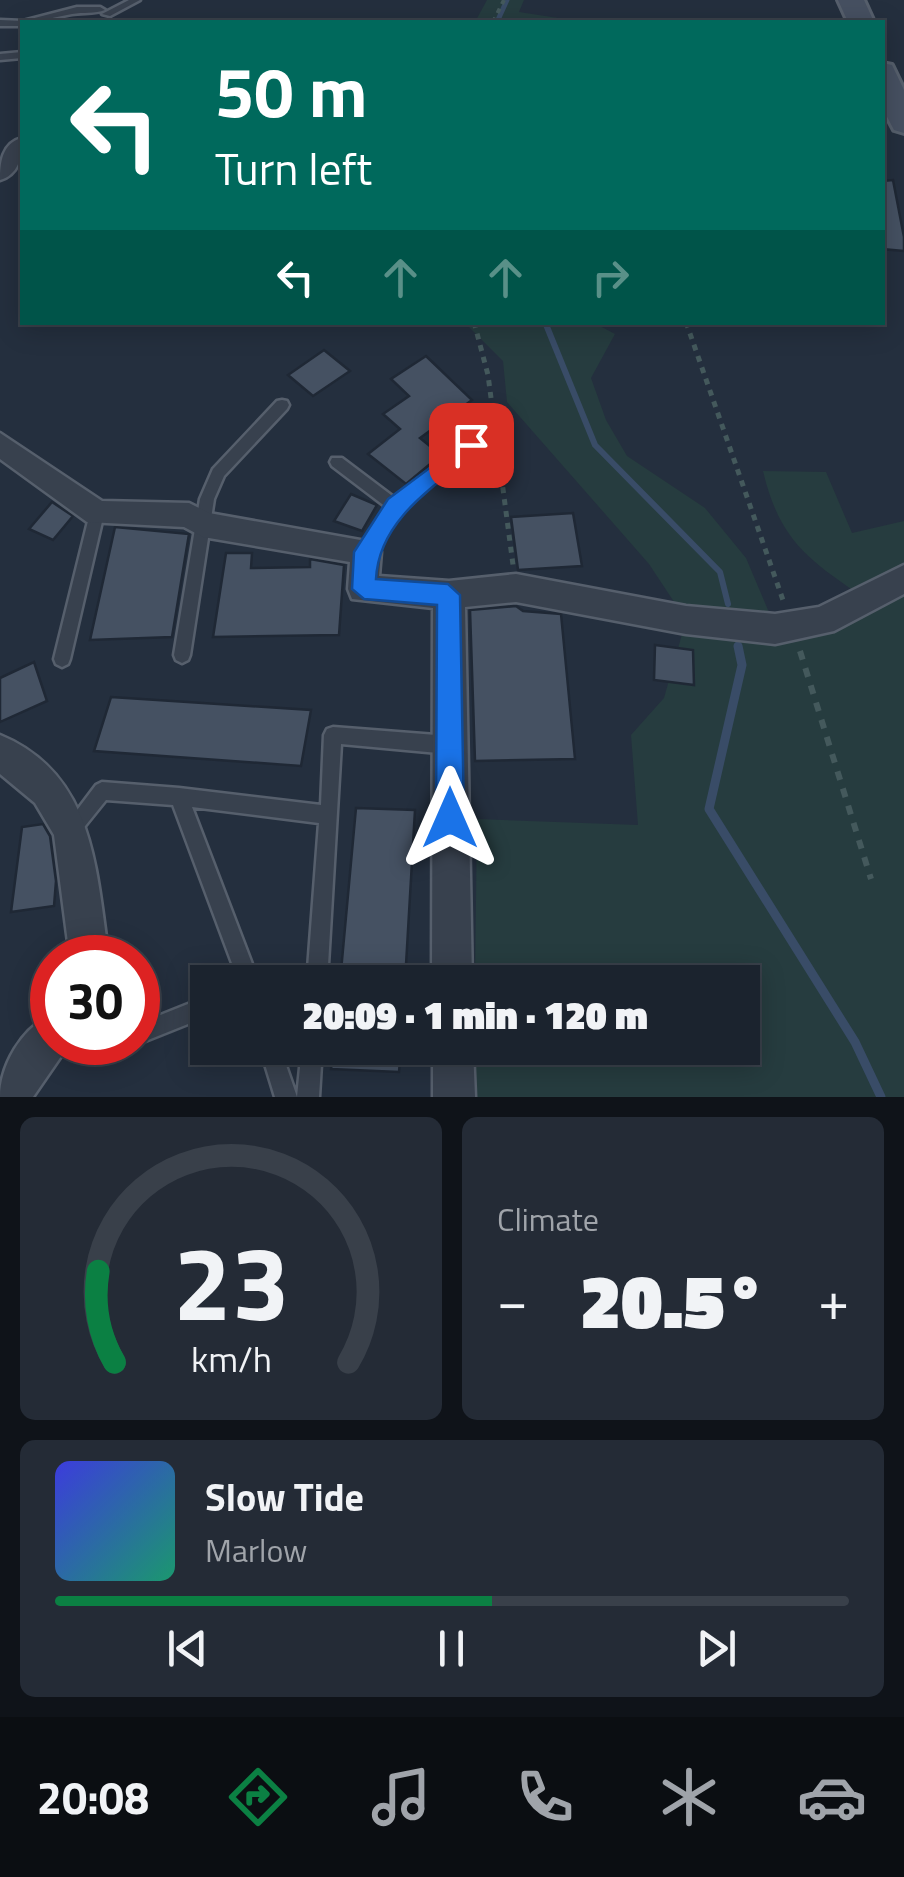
<!DOCTYPE html>
<meta charset="utf-8">
<style>
body{margin:0;font-family:"Titillium Web",sans-serif;background:#242b36;color:#f1f3f6;height:100vh;display:flex;flex-direction:column;font-size:38px;white-space:nowrap}
*{box-sizing:border-box;margin:0}
p{font-size:32px;color:#a0a4aa}
.icon{flex:none;width:55px;height:55px;fill:none;stroke:currentColor;stroke-width:2;stroke-linecap:round;stroke-linejoin:round}
.map{position:relative;height:1097px;overflow:hidden}
.drawer{display:flex;flex-direction:column;gap:20px;padding:20px;background:#0f1319;flex:1}
.drawer>*{flex:none}
.hud{position:absolute;left:20px;top:20px;width:865px;height:305px;border-radius:0px;box-shadow:0 5px 25px #0003,0 0 0 2px #39404a;background:#00695c;color:#fff;overflow:hidden}
.speed{position:absolute;left:30px;top:935px;display:flex;gap:20px;font-size:50px;font-weight:700;text-align:center}
.speed>*{display:grid;place-content:center;width:130px;height:130px;border-radius:50%;background:#1b232e;box-shadow:0 5px 25px #0003,0 0 0 2px #39404a;line-height:1}
.speed .limit{border:15px solid #d22;background:#fff;color:#111}
.pin{position:absolute;display:grid;place-items:center;width:85px;height:85px;color:#fff;margin:-42px;border-radius:20px;box-shadow:0 5px 15px #0006}
.me{position:absolute;width:110px;margin:-55px;rotate:0deg;stroke-linejoin:round;filter:drop-shadow(0 0 8px #0008)}
.turn{display:flex;align-items:center;gap:35px;height:210px;padding:0 30px;font-size:45px}
.turn .icon{width:130px;height:130px;stroke-width:2.5}
.turn b{display:block;font-size:70px;line-height:85px}
.lanes{display:flex;align-items:center;height:95px;padding:0 30px;background:#0003;justify-content:center;gap:50px;direction:ltr}
.lanes .off{opacity:.35}
.big{font-size:75px;font-weight:800;line-height:1.1}
.drawer .widget{flex:1;display:flex;flex-direction:column;justify-content:center;gap:15px;min-width:0;padding:0 35px;border-radius:15px;background:#242b36}
.drawer .dial{align-items:center;gap:0}
.dial svg{height:260px;overflow:visible;fill:none;stroke:#39404a;stroke-width:7;stroke-linecap:round;text-anchor:middle}
.dial text{fill:#f1f3f6;stroke:none}
.song{display:flex;align-items:center;gap:30px}
.cover{width:120px;height:120px;border-radius:15px;background:linear-gradient(135deg,hsl(240 70% 55%),hsl(160 70% 35%))}
.played{height:10px;border-radius:5px;background:linear-gradient(90deg,#0b8043 55%,#39404a 55%)}
.keys{display:flex;justify-content:space-around;direction:ltr}
.heat{display:flex;justify-content:space-between;align-items:center;font-size:55px;direction:ltr}
.drawer .tiles{flex:1;display:grid;gap:20px;grid-template-columns:1fr 1fr}
.widget:last-child{grid-column:span 2}
.trip{position:absolute;left:190px;top:965px;width:570px;height:100px;border-radius:0px;background:#1b232e;box-shadow:0 5px 25px #0003,0 0 0 2px #39404a;font-weight:800;line-height:100px;text-align:center}
.tab-bar{display:flex;height:160px;justify-content:space-around;align-items:center;background:#0b0e12;color:#a0a4aa}
.tab-bar .icon{width:70px;height:70px}
.tab-bar .selected{color:#0b8043}
.tab-bar b{font-size:45px;color:#f1f3f6}
.map>svg:first-child{display:block}
.green{fill:#263c3f}
.lines{fill:none;stroke-linecap:round;stroke-linejoin:round}
.stream-far2{stroke:#394c67;stroke-width:5}
.stream-far1{stroke:#394c67;stroke-width:6}
.stream{stroke:#394c67;stroke-width:9}
.building{fill:#455162;stroke:#1f2835;stroke-width:2.5}
.lane-casing{stroke:#565f6c;stroke-width:5}
.street-casing{stroke:#565f6c;stroke-width:5}
.secondary-casing{stroke:#565f6c;stroke-width:6}
.path-far2{stroke:#44595c;stroke-width:4;stroke-dasharray:5 5;stroke-linecap:butt}
.path-far1{stroke:#44595c;stroke-width:5;stroke-dasharray:6 6;stroke-linecap:butt}
.path{stroke:#44595c;stroke-width:6;stroke-dasharray:9 9;stroke-linecap:butt}
.lane{fill:#38414e;fill-rule:evenodd}
.street{fill:#38414e;fill-rule:evenodd}
.secondary{fill:#465061;fill-rule:evenodd}
.route{fill:#1a73e8;stroke:#114b97;stroke-width:2.5}
</style>
<div class="map">
<svg width="904" height="1097" viewBox="0 0 904 1097">
<rect width="100%" height="100%" fill="#242f3e"/>
<path class="green" d="M487,0H524L519,12L584,22H475Z
M465,323L596,324L615,334L591,378L606,420L627,456L705,508L746,558L776,629L863,597C807,559 779,539 763,471L826,472L852,533L904,521V1097H475V1048H742V982H475L477,819L638,825L631,735L664,698L686,620L649,564L507,402L503,361Z"/>
<g class="lines">
<path class="stream-far2" d="M497,22L507,0"/>
<path class="stream-far1" d="M545,322L595,445L720,572L728,604"/>
<path class="stream" d="M738,646L742,665L709,809L855,1042L881,1097"/>
</g>
<path class="building" d="M893,180L904,237V251L882,249V181Z
M324,350L350,371L313,396L288,375Z
M426,356L472,400L420,438L441,455L406,484L368,454L400,429L383,414L409,396L391,379Z
M351,494L377,505L362,531L334,521Z
M52,502L73,516L53,540L29,529Z
M573,513L582,566L518,570L511,517Z
M115,527L189,534L172,637L90,640Z
M226,553H252L251,568L310,567V559L344,565L339,635L213,637Z
M516,606L523,611L561,614L575,759L475,761L470,610Z
M655,645L693,650L694,685L654,680Z
M34,662L47,701L0,722V678Z
M111,697L311,710L301,766L94,751Z
M356,808L415,810L405,982H340Z
M43,824L50,836L56,881L54,906L11,912L22,827Z
M334,1048H401L399,1072L331,1069Z"/>
<g class="lines">
<defs>
<path id="lane" d="M129,0H140L110,16L102,14Z
M77,7H100L105,10C95,14 83,12 72,14C55,17 40,22 22,22V26H0V20L23,21Z
M22,52V58L0,60V54Z
M282,400L287,401L289,405L287,409L224,476L214,499L190,655L188,660L182,663L176,660L174,655L200,499L213,469L277,401Z
M470,409L477,414L478,445L476,449L400,510L371,557L366,559L361,557L358,552L361,547L386,507L332,466L330,462L332,458H342L395,498L464,443L463,414Z
M97,507L102,509L104,513L70,659L68,664L62,667L56,664L54,659L90,513L92,509Z
M333,727L449,736L455,739L458,745L455,751L449,754L341,744L327,982H307L319,823L192,807L259,982H239L173,805L106,800L77,836L71,839L65,836L62,830L96,785L102,782L179,788L321,805L324,735L327,729Z
M208,996V1016L138,1044L134,1042H138V1024Z
M260,1048H280L297,1097H275Z
M302,1048H322L319,1097H297Z"/>
<path id="street" d="M22,138C23,154 19,175 0,180C0,163 2,143 22,138Z
M0,433L102,501L189,503L209,513L377,543L381,552L379,576L449,581L516,574L686,606L775,614L819,607L904,565V594L834,631L775,644L686,634L516,602L465,607L472,982H432L433,608L352,599L348,589L350,562L203,537L184,527L87,522L0,459Z
M0,735C95,774 96,871 109,958H70L54,835L35,803L0,774Z
M52,1015V1042H69L66,1049L33,1097H0C0,1066 22,1027 52,1015Z
M433,1048H473L475,1097H433Z"/>
<path id="secondary" d="M838,0H864L874,22H848Z
M882,63L892,65L904,90V133L894,130L882,107Z"/>
</defs>
<use href="#lane" class="lane-casing"/>
<use href="#street" class="street-casing"/>
<use href="#secondary" class="secondary-casing"/>
<path class="path-far2" d="M683,21L687,22
M493,22L504,0"/>
<path class="path-far1" d="M474,322L488,375L513,565
M686,322L784,603"/>
<path class="path" d="M800,651L871,879"/>
<use href="#lane" class="lane"/>
<use href="#street" class="street"/>
<use href="#secondary" class="secondary"/>
</g>
<path class="route" d="M471,437L481,445L478,451C435,486 379,519 376,579L448,584L460,595L464,818L460,828L450,832L440,828L436,818L437,605L364,599L352,589L354,552L388,499Z"/>
</svg>
<div class="speed"><div class="limit">30</div></div>
<div class="pin" style="left:471px;top:445px;background:#d93025"><svg class="icon" aria-label="arrive" viewBox="0 0 24 24"><path d="M6 21V4h12l-3 4 3 4H6"/></svg></div>
<svg class="me" style="left:450px;top:818px" viewBox="-20 -20 40 40"><path d="M0-17L14 15 0 8-14 15z" fill="#1a73e8" stroke="#fff" stroke-width="4"/></svg>
<div class="trip">20:09 · 1 min · 120 m</div>
<div class="hud">
<div class="turn"><svg class="icon" aria-label="left" viewBox="0 0 24 24"><path d="M17 20v-9H6M10 6l-5 5 5 5"/></svg><div><b>50 m</b>Turn left</div></div>
<div class="lanes"><svg class="icon" aria-label="left" viewBox="0 0 24 24"><path d="M17 20v-9H6M10 6l-5 5 5 5"/></svg><svg class="icon off" aria-label="ahead" viewBox="0 0 24 24"><path d="M12 20V5M6 11l6-6 6 6"/></svg><svg class="icon off" aria-label="ahead" viewBox="0 0 24 24"><path d="M12 20V5M6 11l6-6 6 6"/></svg><svg class="icon off" aria-label="right" viewBox="0 0 24 24"><path d="M7 20v-9h11M14 6l5 5-5 5"/></svg></div>
</div>
</div>
<section class="drawer">
<div class="tiles">
<div class="widget dial"><svg viewBox="0 0 100 80">
<path d="M14 69A42 42 0 1 1 86 69"/>
<path d="M14 69A42 42 0 0 1 9 41" stroke="#0b8043"/>
<text x="50" y="56" font-size="32" font-weight="700">23</text>
<text x="50" y="72" font-size="11">km/h</text>
</svg></div>
<div class="widget"><p>Climate</p>
<div class="heat"><a>−</a><b class="big">20.5°</b><a>+</a></div>
</div>
<div class="widget">
<div class="song"><i class="cover"></i><div><b>Slow Tide</b><p>Marlow</p></div></div>
<div class="played"></div>
<div class="keys"><svg class="icon" aria-label="previous" viewBox="0 0 24 24"><path d="M18 5L8 12l10 7zM5 5v14"/></svg><svg class="icon" aria-label="pause" viewBox="0 0 24 24"><path d="M8 5v14M16 5v14"/></svg><svg class="icon" aria-label="next" viewBox="0 0 24 24"><path d="M6 5l10 7-10 7zM19 5v14"/></svg></div>
</div>
</div>
</section>
<nav class="tab-bar">
<b>20:08</b>
<svg class="icon selected" aria-label="directions" viewBox="0 0 24 24"><path d="M12 3l9 9-9 9-9-9zM9 14v-3h6M13 9l2 2-2 2"/></svg>
<svg class="icon" aria-label="music" viewBox="0 0 24 24"><path d="M9 18V5l10-2v13"/><circle cx="6" cy="18" r="3"/><circle cx="16" cy="16" r="3"/></svg>
<svg class="icon" aria-label="phone" viewBox="0 0 24 24"><path d="M5 4h4l2 5-3 2q2 4 5 5l2-3 5 2v4C11 20 4 13 5 4z"/></svg>
<svg class="icon" aria-label="climate" viewBox="0 0 24 24"><path d="M12 3v18M4 7l16 10M4 17L20 7"/></svg>
<svg class="icon" aria-label="car" viewBox="0 0 24 24"><path d="M5 17H2v-5l4-1 3-4h7l3 4 3 1v5h-3M9 17h6M6 11h13"/><circle cx="7" cy="17" r="2"/><circle cx="17" cy="17" r="2"/></svg>
</nav>
